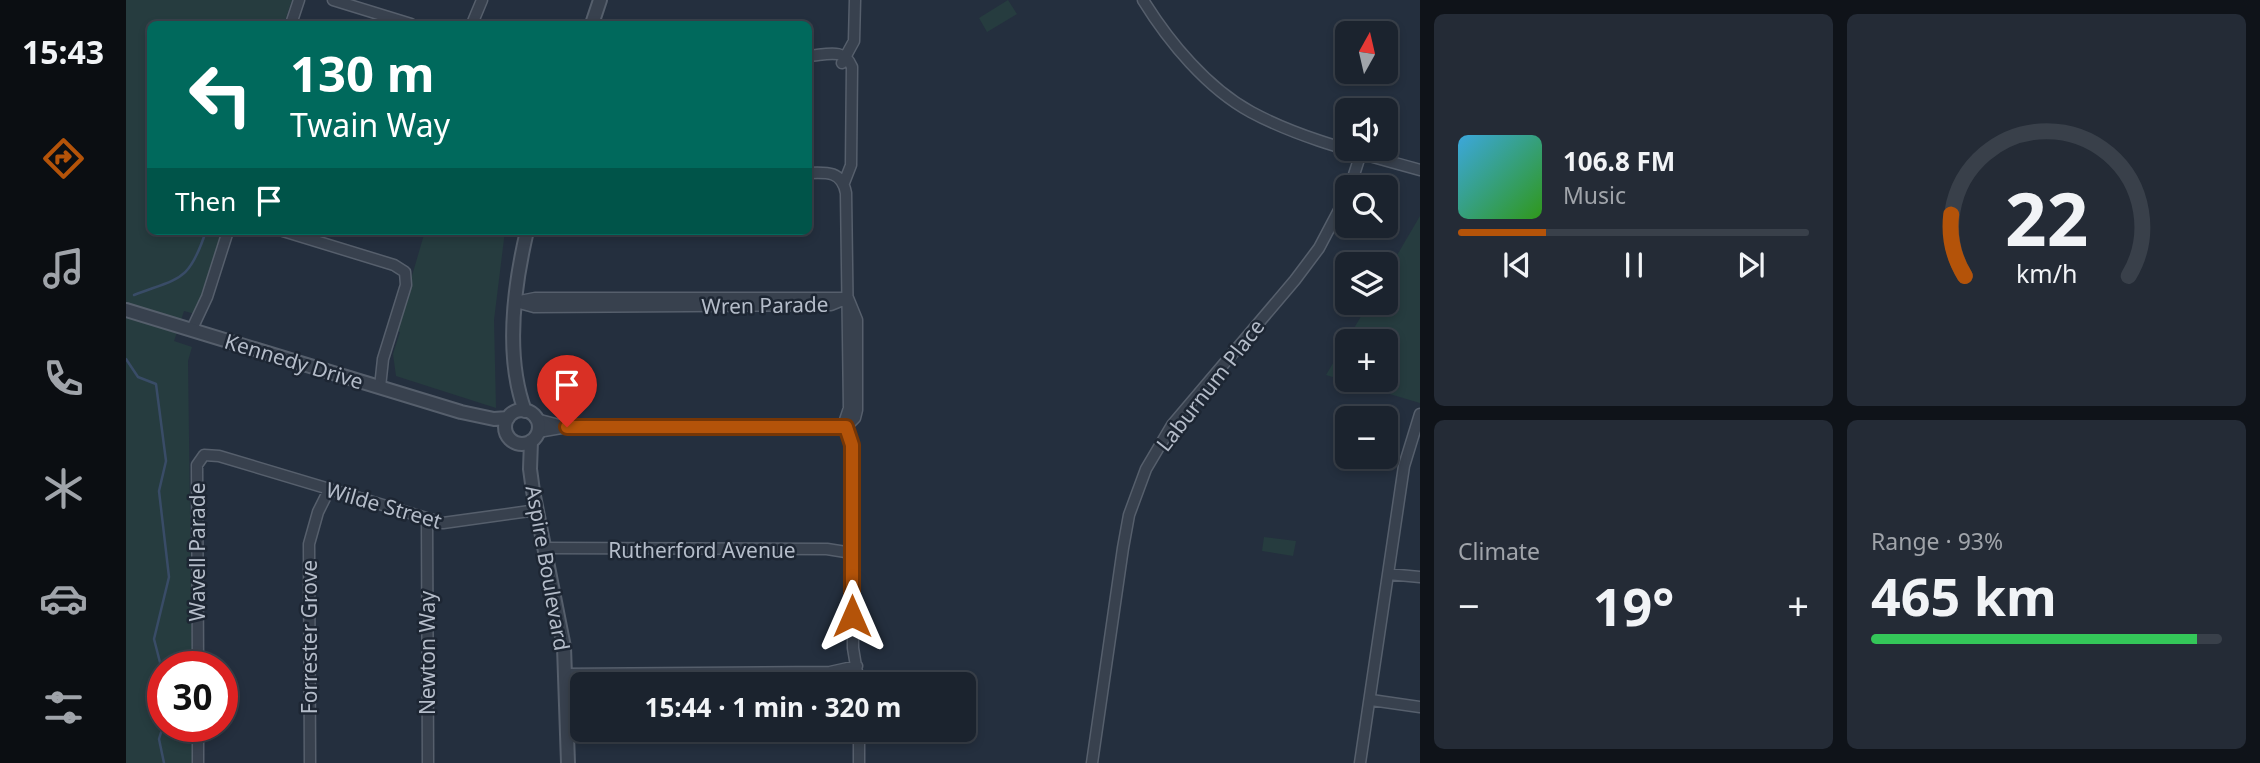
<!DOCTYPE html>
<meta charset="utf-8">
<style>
body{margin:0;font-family:"Noto Sans",sans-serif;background:#242b36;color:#f1f3f6;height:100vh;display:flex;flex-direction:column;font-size:26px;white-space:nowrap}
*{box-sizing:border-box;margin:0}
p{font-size:23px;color:#a0a4aa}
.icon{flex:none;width:38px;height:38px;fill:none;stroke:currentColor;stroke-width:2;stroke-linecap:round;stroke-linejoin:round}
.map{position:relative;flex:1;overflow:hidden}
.side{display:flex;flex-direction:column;gap:14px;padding:14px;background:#0f1319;width:840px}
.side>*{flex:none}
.guide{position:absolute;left:21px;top:21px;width:665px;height:214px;border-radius:10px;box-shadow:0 4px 10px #0003,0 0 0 2px #39404a;background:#00695c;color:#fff;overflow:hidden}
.needle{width:46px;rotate:8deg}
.tools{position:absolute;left:1209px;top:21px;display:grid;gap:14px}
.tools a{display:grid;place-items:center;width:63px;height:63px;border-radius:10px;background:#1b232e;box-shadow:0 4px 10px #0003,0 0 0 2px #39404a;font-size:35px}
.speed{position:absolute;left:21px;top:651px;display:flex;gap:14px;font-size:35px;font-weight:700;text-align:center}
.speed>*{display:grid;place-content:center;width:91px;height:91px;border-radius:50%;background:#1b232e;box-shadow:0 4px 10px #0003,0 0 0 2px #39404a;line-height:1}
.speed .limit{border:10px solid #d22;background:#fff;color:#111}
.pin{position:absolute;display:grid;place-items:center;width:60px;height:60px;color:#fff;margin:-72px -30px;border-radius:50% 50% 50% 0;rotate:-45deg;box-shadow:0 0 7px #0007}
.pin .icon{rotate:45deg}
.me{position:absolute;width:77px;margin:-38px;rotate:0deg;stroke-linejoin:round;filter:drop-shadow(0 0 5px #0008)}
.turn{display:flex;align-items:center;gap:24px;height:147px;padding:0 28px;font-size:32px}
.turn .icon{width:91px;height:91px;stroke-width:2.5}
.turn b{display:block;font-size:49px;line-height:60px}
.then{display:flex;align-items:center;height:66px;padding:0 28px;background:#0003;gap:14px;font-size:26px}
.big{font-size:52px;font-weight:700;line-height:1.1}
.side .tile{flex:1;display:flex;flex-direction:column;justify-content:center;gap:10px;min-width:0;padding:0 24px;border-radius:10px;background:#242b36}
.side .dial{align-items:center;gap:0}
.dial svg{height:182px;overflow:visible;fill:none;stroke:#39404a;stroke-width:7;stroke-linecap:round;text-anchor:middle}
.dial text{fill:#f1f3f6;stroke:none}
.song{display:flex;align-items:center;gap:21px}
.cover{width:84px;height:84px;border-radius:10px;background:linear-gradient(135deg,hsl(200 70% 55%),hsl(110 70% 35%))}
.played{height:7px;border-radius:4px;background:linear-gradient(90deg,#b45309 25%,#39404a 25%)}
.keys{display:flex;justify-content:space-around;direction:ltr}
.heat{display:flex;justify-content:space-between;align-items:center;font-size:38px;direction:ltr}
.charge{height:10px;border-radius:5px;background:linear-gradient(90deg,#34c759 93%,#39404a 0)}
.side .tiles{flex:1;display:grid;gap:14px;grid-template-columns:repeat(2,1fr)}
.trip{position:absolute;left:444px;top:672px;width:406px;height:70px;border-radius:10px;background:#1b232e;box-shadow:0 4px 10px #0003,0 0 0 2px #39404a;font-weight:700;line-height:70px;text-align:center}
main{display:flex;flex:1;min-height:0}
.menu{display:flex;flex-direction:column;width:126px;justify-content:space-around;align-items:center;background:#0b0e12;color:#a0a4aa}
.menu .icon{width:49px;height:49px}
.menu .active{color:#b45309}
.menu b{font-size:32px;color:#f1f3f6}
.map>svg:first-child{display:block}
.green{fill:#263c3f;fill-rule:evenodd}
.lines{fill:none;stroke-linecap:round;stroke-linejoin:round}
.stream{stroke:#394c67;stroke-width:2.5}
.minor-casing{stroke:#565f6c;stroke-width:13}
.tertiary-casing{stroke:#565f6c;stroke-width:16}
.minor{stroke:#38414e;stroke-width:10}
.tertiary{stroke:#38414e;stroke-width:12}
.route-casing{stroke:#753606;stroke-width:18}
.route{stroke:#b45309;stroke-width:12}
.labels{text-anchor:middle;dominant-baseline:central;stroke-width:5;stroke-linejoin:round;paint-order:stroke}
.street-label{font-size:21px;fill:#b4bcc9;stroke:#1d2633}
</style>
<main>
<nav class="menu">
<b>15:43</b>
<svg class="icon active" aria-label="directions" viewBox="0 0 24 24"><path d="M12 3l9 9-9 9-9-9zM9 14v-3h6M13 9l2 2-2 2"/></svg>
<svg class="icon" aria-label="music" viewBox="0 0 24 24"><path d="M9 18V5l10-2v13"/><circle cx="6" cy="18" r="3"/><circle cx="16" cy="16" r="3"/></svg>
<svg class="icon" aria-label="phone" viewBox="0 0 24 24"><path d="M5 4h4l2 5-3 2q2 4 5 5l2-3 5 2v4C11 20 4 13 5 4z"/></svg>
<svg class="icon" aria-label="climate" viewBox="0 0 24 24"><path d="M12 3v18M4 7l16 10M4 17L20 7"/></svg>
<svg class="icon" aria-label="car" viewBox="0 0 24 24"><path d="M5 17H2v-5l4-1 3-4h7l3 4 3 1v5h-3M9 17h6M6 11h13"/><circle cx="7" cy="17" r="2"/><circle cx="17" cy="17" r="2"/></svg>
<svg class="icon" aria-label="filters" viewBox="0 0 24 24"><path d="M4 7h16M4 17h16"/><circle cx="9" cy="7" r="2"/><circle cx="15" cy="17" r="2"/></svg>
</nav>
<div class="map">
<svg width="1294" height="763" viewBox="0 0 1294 763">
<rect width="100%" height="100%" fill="#242f3e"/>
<path class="green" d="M0,0H166L158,24H24V231H96L69,314L58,311L48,341L66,347L62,361L66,667H37V726H66L67,763H0Z
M882,0L891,14L861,32L853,18Z
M1294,216V403L1200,375L1243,303H1260V274ZM1222,341H1260V380H1222Z
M299,231H379L368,320L370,408L270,376L267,354L274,332L270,331Z
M1138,537L1170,541L1167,556L1136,551Z"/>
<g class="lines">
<path class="stream" d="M8,295C55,277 63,282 80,231
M0,359L12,377L30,384L40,461L33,491L43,577L28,639L37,674
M37,726L33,739L38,763"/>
<defs>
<path id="minor" d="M207,0L285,24
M1017,0C1043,42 1081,88 1125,112C1177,140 1238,154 1294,170
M165,24L173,0
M346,24L356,0
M682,56C700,55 718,47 726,67L725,165L718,183
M716,63L728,41L729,0
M682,173C701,172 716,171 720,193L723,408L719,420
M1224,187L1235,153
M157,231L268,265L279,272L280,285L257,359L254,387
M394,301L409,298H722
M390,302L408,307L705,305L722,298
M66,329L81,297L102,231
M410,419L437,426
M719,420L726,445L727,648L733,684
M412,432L441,427H720L729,418L731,410V320L722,298
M301,519L302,763
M419,548L701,549L726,553
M1262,574L1294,577
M72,667L71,465L78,455L93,456L317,523L411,510
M439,674L704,672L731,666
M1245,700L1294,707
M72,726V763
M733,730V763
M184,763L183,544L192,512L203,490
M966,763L997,548L1003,515L1020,469L1046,425L1169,280L1193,248L1222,193
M1234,763L1278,466L1294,414"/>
<path id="tertiary" d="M466,24L474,0
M0,310L335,412L368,419L382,418
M379 427a17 17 0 1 1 34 0a17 17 0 1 1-34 0Z
M399,411C379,357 388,286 401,231
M405,441L404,469L407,491L438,647L442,763"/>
</defs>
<use href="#minor" class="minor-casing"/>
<use href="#tertiary" class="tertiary-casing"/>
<use href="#minor" class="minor"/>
<use href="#tertiary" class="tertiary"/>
</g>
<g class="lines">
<defs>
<path id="route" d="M441,427H720L726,445V616"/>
</defs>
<use href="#route" class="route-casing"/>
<use href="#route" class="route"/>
</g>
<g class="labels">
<g class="street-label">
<text transform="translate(639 305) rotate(-1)">Wren Parade</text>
<text transform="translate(168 361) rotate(17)">Kennedy Drive</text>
<text transform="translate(1084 385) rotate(-52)">Laburnum Place</text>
<text transform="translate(258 505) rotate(16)">Wilde Street</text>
<text x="576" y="550">Rutherford Avenue</text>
<text transform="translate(71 552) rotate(-90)">Wavell Parade</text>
<text transform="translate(422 568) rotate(80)">Aspire Boulevard</text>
<text transform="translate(183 637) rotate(-90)">Forrester Grove</text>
<text transform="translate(301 653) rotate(-90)">Newton Way</text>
</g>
</g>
</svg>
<div class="tools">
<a><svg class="needle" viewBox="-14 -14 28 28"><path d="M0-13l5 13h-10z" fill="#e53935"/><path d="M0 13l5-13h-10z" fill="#a0a4aa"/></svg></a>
<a><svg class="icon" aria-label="sound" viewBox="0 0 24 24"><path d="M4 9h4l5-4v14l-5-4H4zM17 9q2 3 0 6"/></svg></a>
<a><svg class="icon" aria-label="search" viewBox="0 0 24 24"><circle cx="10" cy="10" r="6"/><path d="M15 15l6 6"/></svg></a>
<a><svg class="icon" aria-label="layers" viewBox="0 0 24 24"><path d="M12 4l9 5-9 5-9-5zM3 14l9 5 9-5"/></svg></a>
<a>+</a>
<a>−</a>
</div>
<div class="speed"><div class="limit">30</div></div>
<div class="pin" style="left:441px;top:427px;background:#d93025"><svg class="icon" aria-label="arrive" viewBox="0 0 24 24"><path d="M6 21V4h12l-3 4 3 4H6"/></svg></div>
<svg class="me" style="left:726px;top:616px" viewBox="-20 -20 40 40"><path d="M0-17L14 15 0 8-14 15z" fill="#b45309" stroke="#fff" stroke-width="4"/></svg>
<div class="trip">15:44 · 1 min · 320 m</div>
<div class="guide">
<div class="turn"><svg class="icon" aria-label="left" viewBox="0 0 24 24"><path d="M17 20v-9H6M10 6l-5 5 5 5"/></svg><div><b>130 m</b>Twain Way</div></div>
<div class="then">Then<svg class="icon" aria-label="arrive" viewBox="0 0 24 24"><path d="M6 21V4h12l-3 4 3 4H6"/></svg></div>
</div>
</div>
<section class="side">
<div class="tiles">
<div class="tile">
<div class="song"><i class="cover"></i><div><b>106.8 FM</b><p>Music</p></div></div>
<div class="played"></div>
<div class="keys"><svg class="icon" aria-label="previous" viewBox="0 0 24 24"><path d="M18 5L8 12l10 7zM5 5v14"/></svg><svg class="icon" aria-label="pause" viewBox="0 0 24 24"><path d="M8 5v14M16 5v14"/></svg><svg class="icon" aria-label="next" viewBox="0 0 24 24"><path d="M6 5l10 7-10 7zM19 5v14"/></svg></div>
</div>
<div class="tile dial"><svg viewBox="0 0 100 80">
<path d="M14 69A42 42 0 1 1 86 69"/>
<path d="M14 69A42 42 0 0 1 8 42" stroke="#b45309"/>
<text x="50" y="56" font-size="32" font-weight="700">22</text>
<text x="50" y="72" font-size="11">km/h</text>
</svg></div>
<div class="tile"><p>Climate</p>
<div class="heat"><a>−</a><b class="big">19°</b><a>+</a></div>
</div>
<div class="tile"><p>Range · 93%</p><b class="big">465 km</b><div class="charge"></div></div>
</div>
</section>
</main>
